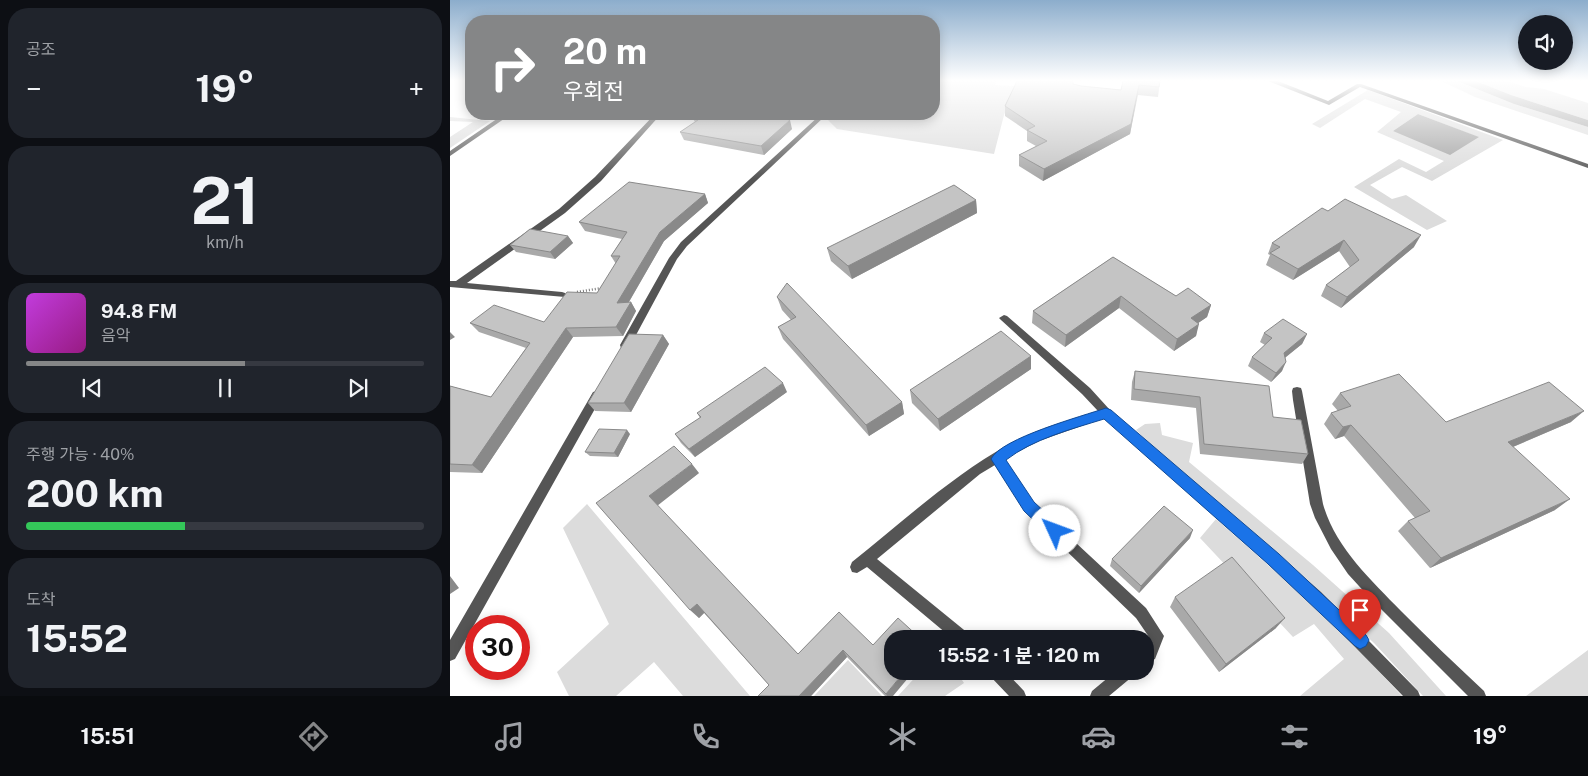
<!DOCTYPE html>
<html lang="ko">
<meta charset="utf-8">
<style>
body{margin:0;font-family:"Public Sans","Noto Sans KR",sans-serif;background:#20242c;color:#f1f3f6;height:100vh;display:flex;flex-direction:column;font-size:19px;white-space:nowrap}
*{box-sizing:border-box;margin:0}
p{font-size:16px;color:#9ea1a6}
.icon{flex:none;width:28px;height:28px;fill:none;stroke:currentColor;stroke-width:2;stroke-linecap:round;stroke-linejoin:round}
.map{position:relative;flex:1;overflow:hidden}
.drawer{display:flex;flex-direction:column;gap:8px;padding:8px;background:#0d0f14;width:450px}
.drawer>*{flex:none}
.banner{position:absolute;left:15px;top:15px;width:475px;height:105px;border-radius:20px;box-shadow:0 2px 12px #0003;background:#858687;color:#fff;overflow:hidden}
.buttons{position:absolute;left:1068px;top:15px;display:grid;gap:10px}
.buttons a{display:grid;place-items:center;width:55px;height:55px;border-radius:50%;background:#171b24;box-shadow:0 2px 12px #0003;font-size:25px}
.speed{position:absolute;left:15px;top:615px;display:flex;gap:10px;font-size:25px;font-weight:700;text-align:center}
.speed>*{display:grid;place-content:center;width:65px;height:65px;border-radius:50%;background:#171b24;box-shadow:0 2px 12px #0003;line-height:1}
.speed .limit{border:8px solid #d22;background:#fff;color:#111}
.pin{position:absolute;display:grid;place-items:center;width:42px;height:42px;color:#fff;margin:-51px -21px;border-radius:50% 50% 50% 0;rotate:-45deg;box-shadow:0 0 5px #0007}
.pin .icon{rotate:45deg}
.me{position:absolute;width:55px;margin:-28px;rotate:313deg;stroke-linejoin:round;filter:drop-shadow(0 0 4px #0008)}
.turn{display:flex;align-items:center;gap:18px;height:105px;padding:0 15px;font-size:22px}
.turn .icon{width:65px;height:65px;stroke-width:2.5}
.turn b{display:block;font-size:35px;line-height:42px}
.big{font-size:38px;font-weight:700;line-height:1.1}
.drawer .widget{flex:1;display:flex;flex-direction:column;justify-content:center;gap:8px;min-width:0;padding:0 18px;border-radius:20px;background:#20242c}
.drawer .dial{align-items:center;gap:0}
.dial b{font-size:65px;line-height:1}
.song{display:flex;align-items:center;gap:15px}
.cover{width:60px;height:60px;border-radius:8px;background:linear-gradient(135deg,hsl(290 70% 55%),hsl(310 70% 35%))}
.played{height:5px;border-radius:2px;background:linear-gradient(90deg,#858687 55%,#363941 55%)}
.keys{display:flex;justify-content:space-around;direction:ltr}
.heat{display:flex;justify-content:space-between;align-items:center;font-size:28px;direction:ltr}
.charge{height:8px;border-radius:4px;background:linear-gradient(90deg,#34c759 40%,#363941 0)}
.trip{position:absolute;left:434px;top:630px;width:270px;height:50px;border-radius:20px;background:#171b24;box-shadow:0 2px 12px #0003;font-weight:700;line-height:50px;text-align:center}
.menu{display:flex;height:80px;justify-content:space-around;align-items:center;background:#090b0e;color:#9ea1a6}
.menu .icon{width:35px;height:35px}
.menu .selected{color:#858687}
.menu b{font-size:22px;color:#f1f3f6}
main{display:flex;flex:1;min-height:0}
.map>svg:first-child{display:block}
.green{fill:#dcdcdc;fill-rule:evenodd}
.water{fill:#a3a3a3}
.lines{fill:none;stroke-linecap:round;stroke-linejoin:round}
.path{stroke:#777;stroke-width:2.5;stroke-dasharray:1 2;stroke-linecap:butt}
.minor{fill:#555;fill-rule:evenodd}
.wall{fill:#a9a9a9}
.shaded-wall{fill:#898989}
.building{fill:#c4c4c4;stroke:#898989}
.route{fill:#1a73e8;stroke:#114b97}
</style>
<main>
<section class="drawer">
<div class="widget"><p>공조</p>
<div class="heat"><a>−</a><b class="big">19°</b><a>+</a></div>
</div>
<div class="widget dial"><b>21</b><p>km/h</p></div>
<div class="widget">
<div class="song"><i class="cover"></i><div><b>94.8 FM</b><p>음악</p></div></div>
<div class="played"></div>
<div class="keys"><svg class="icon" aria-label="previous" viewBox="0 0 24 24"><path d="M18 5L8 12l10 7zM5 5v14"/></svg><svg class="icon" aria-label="pause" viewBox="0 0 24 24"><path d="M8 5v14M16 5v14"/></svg><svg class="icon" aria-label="next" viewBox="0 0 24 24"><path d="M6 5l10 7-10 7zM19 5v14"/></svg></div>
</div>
<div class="widget"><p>주행 가능 · 40%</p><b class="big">200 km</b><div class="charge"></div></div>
<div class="widget"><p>도착</p><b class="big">15:52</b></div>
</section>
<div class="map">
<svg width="1138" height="696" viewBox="0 0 1138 696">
<rect width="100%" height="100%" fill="#fff"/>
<path class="green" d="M484,81H546L545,85L565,86L554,115L544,154L387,129L376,118L385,116L384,114H484Z
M991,81H1007L1064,104L1138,127V135L1025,97Z
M1026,81H1057L1076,87L1094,89L1138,103V120L1061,95Z
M918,90L1053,140L982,181L952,167L920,185L942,199L956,195L997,221L977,230L904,187L949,159L976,172L994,161L927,132L951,112L915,99L870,128L862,124ZM968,114L1028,137L943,131Z
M0,117L40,121L0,148V137L23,122L0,121Z
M710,423L712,435L743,443L739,462L863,565L939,633L996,696H973L924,643L849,574L703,447L686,430L695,424Z
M137,504L300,696H233L204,662L166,696H119L107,672L159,624L113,528Z
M766,519L878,618L952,696H850L894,659L864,624L843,637L750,538Z
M1138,650V696H1076Z
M398,660L432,696H364Z
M471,671H506L514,683L495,696H448Z"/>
<path class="water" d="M1007,81H1026L1061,95L1138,120V127L1064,104Z
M968,114L1029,137L1000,155L943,131Z"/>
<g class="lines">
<path class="path" d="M127,292L152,288"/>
<path class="minor" d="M818,81H828L878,101L907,84H911L1138,164V168L910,87L879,105Z
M54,114H61L0,156V151Z
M205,114H211L151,181L115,213L17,283L112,292L115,293L117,295L115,297L0,287V281H6L109,209L145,177Z
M369,116L374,117L237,246L227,259L179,348H171L170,345L219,258L231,242Z
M554,315L557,316L640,388L660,410L714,458L871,592L968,691L970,696H953L861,602L654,418L589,441L554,459L583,503L696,608L714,636L705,659L695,664V648L699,637L686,618L575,511L545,465L530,474L427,559L519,634L521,639H503L417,567L407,573L402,572L400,567L402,562C451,523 503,475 558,445C586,429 617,421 648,411L632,394L551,320L549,318Z
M847,387L851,388L852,391L873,504C885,547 921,580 951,611C978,638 1006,665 1034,691L1036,696H1018L919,597L898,574L881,549L865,518L860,504L843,400L842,391L843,388Z
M147,391L151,392L152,395L151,398L5,659L0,661V640L143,392Z
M538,671H555L574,691L576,696H559L540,676Z
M666,671H685L683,676L659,696H640L642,691Z"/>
</g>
<path class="wall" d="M673,81H710L708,97L688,95L680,134L593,181L569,166V155L586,146L577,141V131L555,116V106L623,84L631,86L671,90Z
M249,114H332L326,118L342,129L314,155L234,140L230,132L245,122L243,119Z
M255,194L258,203L214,241L179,302H181L186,311L173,336L123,337L32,473L0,472V386L41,397L76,348L29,332L20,323L94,322L147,293L166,264L161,256L172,239L135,231L129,222Z
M526,200L527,213L402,279L381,261L377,248Z
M878,211L964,247L891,308L871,296L876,285L900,267L889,251L843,280L816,265L820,255L818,254L822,243Z
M118,236L123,243L105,259L66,252L60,245Z
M663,257L726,296L761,305L757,317L748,323L746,336L724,351L669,308L615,347L582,323L583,311Z
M327,297L452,402L454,414L419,436L333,339L328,327L341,320L332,310Z
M814,333L857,334L852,344L835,357L832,371L821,382L798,366L802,357L815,345L810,342Z
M213,335L219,344L181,412L145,411L138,403Z
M581,356V369L490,431L462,403L460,390Z
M685,371L823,417L858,454L852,464L750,454L746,408L681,400L682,382Z
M337,392L245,457L231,443L225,434L250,418L247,413Z
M890,393L996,422H1121L1063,447L1105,510L980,568L948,531L958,521L965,518L894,436L885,439L874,424L881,413L888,411L882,404Z
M180,434L168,457L140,456L135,452Z
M249,473L207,505L348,654L389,612L443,696H435L397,657L361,696H308L319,685L254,613L249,618L146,503Z
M740,538L689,593L660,566L662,559Z
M725,597L826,628L769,672L720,607Z"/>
<path class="shaded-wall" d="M689,85L680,134L593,181L594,169Z
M318,114H332L317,125L315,116Z
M340,120L342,129L314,155L311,146Z
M255,194L258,203L214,241L173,312L167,303L210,232Z
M526,200L527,213L402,279L398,266Z
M971,235L964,247L891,308L897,297Z
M118,236L123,243L105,259L100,252Z
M894,240L889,251L843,280L848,269Z
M671,296L669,308L615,347L616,335Z
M181,302L186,311L173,336L166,327Z
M761,305L757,317L738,330L741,318Z
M749,324L746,336L724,351L727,339Z
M116,328L123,337L32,473L22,465Z
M0,332L5,337L0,340Z
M857,334L852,344L830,362L834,353Z
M213,335L219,344L181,412L174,403Z
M581,356V369L490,431L488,419Z
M836,362L832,371L821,382L826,373Z
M333,383L337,392L245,457L239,449Z
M452,402L454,414L419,436L416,425Z
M1134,411L1121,422L1046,454L1058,442Z
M901,425L894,436L885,439L893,427Z
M177,430L180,434L168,457L164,453Z
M242,464L249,473L207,506L199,496Z
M1120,499L1105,510L980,568L991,558Z
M743,530L740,538L689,593L691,586Z
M0,576L9,588L0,594Z
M247,604L255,612L249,618L240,610Z
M835,618L826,628L769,672L776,664Z
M393,650L397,657L361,696H349Z
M455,671H464L443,696H437L436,694Z"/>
<path class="building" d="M567,81H619L623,82V84L631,86L671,90L673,81H710L709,87L689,85L681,124L594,169L569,155L597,141L577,130L585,126L555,106Z
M249,114H318L315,116L340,120L311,146L230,132L248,120L243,119Z
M179,182L255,194L210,232L167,303L181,302L166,327L116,328L22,465L0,464V386L41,397L80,343L20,323L44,305L94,322L117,292L147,293L170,256H161L177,232L129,222Z
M504,185L526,200L398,266L377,248Z
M895,199L971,235L897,297L876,285L909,260L894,240L848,269L820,253L830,247L822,243L872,208L878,211Z
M80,229L118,236L100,252L60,245Z
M663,257L726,296L738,288L761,305L741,318L749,324L727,339L671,296L616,335L583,311Z
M337,283L452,402L416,425L328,327L346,317L327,297Z
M833,319L857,334L834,353L836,362L826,373L802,357L822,338L814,333Z
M551,331L581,356L488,419L460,390Z
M179,334L213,335L174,403H138Z
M315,367L333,383L239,449L225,434L251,417L247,413Z
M685,371L819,386L823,417L851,420L858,454L754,444L750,397L684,389Z
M949,374L996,422L1099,382L1134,411L1058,442L1120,499L991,558L958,521L980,511L901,425L893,427L881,413L901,406L890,393Z
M149,429L177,430L164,453L135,452Z
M224,446L242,464L199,496L348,654L389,612L423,645L448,618L471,639H442V671H455L436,694L393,650L349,696H308L319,685L247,604L240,610L146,503Z
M714,506L743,530L691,586L662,559Z
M782,557L835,618L776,664L725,597Z"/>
<linearGradient id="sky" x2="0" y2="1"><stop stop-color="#8cadcc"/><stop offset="0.45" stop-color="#fff"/><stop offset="1" stop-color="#fff" stop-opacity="0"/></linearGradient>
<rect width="1138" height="179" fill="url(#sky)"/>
<path class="route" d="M656,408L661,410L829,554L916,635L919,640L916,646L910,649L905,646L818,564L654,419C622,429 583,439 556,460L584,502L610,526L612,531L610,536L605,538L600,536L574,511L541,459C551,438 633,416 656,408Z"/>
</svg>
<div class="buttons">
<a><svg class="icon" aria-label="sound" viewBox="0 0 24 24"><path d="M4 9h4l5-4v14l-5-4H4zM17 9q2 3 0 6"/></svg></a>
</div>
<div class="speed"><div class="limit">30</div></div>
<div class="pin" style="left:910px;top:640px;background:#d93025"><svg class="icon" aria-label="arrive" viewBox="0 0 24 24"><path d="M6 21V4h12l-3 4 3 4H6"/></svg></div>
<svg class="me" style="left:605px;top:531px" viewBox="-20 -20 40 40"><circle r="19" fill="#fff"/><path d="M0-13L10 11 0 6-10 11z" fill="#1a73e8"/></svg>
<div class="trip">15:52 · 1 분 · 120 m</div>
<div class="banner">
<div class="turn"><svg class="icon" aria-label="right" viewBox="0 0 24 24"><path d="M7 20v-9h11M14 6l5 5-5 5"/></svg><div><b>20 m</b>우회전</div></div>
</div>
</div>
</main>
<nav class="menu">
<b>15:51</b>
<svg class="icon selected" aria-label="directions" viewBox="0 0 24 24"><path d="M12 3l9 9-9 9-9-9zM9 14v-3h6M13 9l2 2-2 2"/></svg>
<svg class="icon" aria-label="music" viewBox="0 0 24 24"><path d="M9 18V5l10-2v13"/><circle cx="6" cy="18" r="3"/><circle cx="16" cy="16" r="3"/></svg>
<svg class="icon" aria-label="phone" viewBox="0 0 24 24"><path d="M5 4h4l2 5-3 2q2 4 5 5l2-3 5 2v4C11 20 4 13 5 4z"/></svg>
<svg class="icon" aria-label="climate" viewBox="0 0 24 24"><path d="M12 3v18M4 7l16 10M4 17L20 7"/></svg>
<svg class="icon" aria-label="car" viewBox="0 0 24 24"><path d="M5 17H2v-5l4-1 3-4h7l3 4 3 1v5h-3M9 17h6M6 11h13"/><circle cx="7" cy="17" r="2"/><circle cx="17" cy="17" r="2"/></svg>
<svg class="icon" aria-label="filters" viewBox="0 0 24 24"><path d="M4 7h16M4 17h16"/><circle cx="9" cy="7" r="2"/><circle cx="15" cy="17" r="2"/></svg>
<b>19°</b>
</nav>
